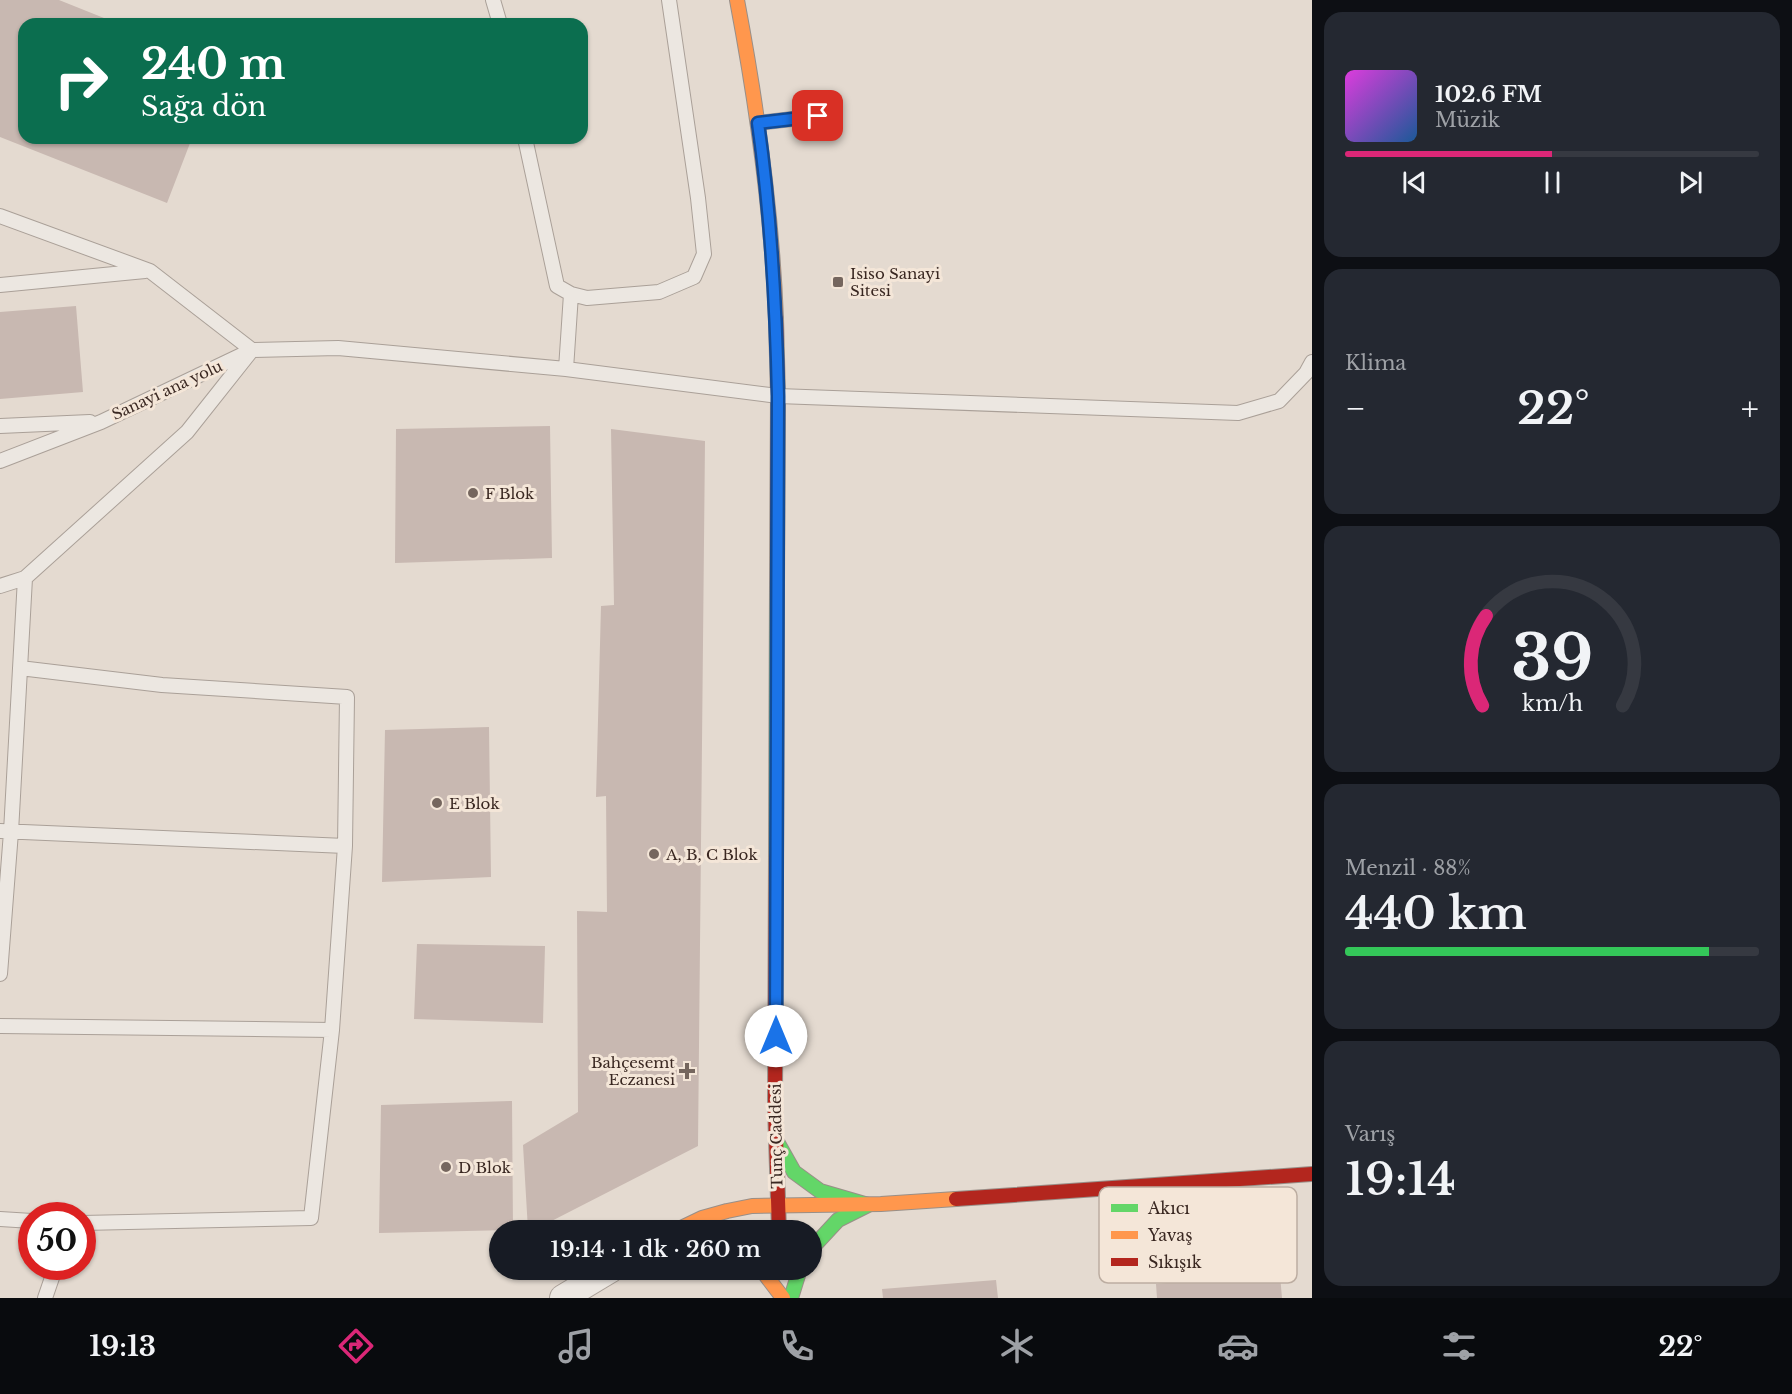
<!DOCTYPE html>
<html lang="tr">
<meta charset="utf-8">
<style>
body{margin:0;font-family:"Libre Baskerville",serif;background:#242831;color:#f1f3f6;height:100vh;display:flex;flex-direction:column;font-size:22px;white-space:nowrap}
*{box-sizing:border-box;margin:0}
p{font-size:20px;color:#9ea1a6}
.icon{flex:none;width:33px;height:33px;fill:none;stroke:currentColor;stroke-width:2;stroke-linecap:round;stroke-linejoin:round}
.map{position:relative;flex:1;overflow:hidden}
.sheet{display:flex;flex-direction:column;gap:12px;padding:12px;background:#0d0f14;width:480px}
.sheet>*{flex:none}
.banner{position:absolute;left:18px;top:18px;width:570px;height:126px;border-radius:18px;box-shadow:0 2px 4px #0004;background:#0b6e4f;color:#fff;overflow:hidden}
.speed{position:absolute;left:18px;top:1202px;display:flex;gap:12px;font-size:30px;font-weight:700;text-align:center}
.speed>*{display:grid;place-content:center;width:78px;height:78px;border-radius:50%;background:#171b24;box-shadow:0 2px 4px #0004;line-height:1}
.speed .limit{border:9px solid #d22;background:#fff;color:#111}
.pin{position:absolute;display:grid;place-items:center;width:51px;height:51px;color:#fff;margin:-26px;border-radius:12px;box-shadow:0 3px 9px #0006}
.me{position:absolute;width:66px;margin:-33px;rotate:0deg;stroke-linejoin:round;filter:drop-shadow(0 0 4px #0008)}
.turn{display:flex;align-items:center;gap:21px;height:126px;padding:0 24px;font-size:27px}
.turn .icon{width:78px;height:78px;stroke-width:2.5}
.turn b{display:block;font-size:42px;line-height:51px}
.big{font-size:45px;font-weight:600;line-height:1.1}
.sheet .card{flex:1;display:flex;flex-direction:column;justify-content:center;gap:9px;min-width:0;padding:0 21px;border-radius:18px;background:#242831}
.sheet .dial{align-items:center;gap:0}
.dial svg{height:156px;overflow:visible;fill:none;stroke:#363941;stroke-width:7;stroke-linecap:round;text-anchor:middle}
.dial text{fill:#f1f3f6;stroke:none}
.song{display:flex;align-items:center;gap:18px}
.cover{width:72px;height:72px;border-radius:9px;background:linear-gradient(135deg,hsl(300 70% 55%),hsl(210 70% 35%))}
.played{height:6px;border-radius:3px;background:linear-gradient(90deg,#db2777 50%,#363941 50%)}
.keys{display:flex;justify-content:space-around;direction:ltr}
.heat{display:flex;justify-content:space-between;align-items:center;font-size:33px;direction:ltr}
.charge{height:9px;border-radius:4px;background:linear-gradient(90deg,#34c759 88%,#363941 0)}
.trip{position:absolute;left:489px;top:1220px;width:333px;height:60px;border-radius:30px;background:#171b24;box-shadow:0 2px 4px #0004;font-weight:600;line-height:60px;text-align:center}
.dock{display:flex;height:96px;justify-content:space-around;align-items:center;background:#090b0e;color:#9ea1a6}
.dock .icon{width:42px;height:42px}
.dock .current{color:#db2777}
.dock b{font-size:27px;color:#f1f3f6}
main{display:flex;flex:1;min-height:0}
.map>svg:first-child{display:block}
.building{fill:#c8b8b1}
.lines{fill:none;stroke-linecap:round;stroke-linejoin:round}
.lane-casing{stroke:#aaa098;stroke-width:16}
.street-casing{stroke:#aaa098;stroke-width:28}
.fast-casing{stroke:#998f88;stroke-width:16}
.slow-casing{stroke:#998f88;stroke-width:16}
.jam-casing{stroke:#998f88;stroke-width:16}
.lane{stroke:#ece7e1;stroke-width:14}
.street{stroke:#ece7e1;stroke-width:26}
.fast{stroke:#63d668;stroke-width:14}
.slow{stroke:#ff974d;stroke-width:14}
.jam{stroke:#b3261e;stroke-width:14}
.route-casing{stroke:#114b97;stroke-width:15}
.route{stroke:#1a73e8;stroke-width:10}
.poi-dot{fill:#75665e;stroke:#f4e6d8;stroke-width:2}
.labels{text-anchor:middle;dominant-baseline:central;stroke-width:6;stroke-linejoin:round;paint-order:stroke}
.poi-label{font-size:15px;fill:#392721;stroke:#f4e6d8;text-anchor:start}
.street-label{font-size:15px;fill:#392721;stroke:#f4e6d8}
.key{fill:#f4e6d8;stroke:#bcada1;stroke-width:1.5}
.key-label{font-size:16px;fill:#392721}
</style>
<main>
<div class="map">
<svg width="1312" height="1298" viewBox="0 0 1312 1298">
<rect width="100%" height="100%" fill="#e4dad0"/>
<path class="building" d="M0,0H59L119,24H24V138H192L167,203L0,137Z
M76,306L83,392L0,399V312Z
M550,426L552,558L395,563L396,429Z
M611,429L705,441L698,1146L534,1230H528L523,1145L578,1112L577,911L607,912L606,796L596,797L601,606L614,605Z
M489,727L491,877L382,882L385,730Z
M417,944L545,946L543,1023L414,1019Z
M512,1101L513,1230L379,1233L381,1105Z
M1246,1271V1277L1280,1275L1282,1298H1157L1156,1284L1189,1281L1188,1277Z
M996,1280L998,1298H883L882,1289Z"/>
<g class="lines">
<defs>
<path id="lane" d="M493,0L500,24
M758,123L818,116
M525,138L557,286L571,294L587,298L659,292L694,277L704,254L698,198L669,0
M0,216L150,271L252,350L187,432L25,578L0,586
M0,285L145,271
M566,369L571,294
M0,426L90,422
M0,461L101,422L252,350L338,348L566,369L778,396L1238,413L1279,401L1306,373L1312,362
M20,668L162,685L347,697L345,846L332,1030L311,1218L82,1223
M0,831L345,846
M0,974L11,832L25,578
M0,1026L332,1030
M0,1219L32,1221
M45,1298L56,1266"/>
<path id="street" d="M563,1298L611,1269"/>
<path id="fast" d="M776,857L777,585
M776,1140L794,1172L820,1191L868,1205L838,1220L812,1248
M791,1298L800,1269"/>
<path id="slow" d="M737,0C757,106 772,211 776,319
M677,1230L702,1218L727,1211L752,1206L881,1204L956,1199
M761,1269L783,1298"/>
<path id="jam" d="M776,319L778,396L777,585
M776,857L775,1107L779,1230
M956,1199L1312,1174"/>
</defs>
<use href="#lane" class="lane-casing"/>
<use href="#street" class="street-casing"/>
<use href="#fast" class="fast-casing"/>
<use href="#slow" class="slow-casing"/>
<use href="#jam" class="jam-casing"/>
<use href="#lane" class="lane"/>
<use href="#street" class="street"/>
<use href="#fast" class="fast"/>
<use href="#slow" class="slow"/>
<use href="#jam" class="jam"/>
</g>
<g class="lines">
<defs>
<path id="route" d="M776,1036L778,396C776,305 771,214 758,123L818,116"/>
</defs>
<use href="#route" class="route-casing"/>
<use href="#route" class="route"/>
</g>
<g class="poi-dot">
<rect x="832" y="276" width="12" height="12" rx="3"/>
<circle cx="473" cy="493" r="6"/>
<circle cx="437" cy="803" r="6"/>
<circle cx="654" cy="854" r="6"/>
<path d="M684 1062h6v6h6v6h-6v6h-6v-6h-6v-6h6z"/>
<circle cx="446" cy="1167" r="6"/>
</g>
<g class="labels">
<g class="poi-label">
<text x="850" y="273">Isiso Sanayi<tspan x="850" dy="17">Sitesi</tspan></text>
<text x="485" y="493">F Blok</text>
<text x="449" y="803">E Blok</text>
<text x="666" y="854">A, B, C Blok</text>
<text x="675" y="1062" text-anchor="end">Bahçesemt<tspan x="675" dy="17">Eczanesi</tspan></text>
<text x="458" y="1167">D Blok</text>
</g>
<g class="street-label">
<text transform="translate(167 390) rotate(-25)">Sanayi ana yolu</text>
<text transform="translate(776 1136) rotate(-91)">Tunç Caddesi</text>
</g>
</g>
<rect x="1099" y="1187" width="198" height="96" rx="9" class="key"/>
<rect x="1111" y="1204" width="27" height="8" fill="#63d668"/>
<rect x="1111" y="1231" width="27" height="8" fill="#ff974d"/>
<rect x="1111" y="1258" width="27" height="8" fill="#b3261e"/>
<g class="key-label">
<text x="1148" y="1214">Akıcı</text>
<text x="1148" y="1241">Yavaş</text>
<text x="1148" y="1268">Sıkışık</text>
</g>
</svg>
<div class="speed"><div class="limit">50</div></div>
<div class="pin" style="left:818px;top:116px;background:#d93025"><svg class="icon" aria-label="arrive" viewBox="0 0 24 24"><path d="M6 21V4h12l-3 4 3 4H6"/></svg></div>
<svg class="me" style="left:776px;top:1036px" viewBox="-20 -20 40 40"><circle r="19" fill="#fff"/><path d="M0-13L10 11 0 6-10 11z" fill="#1a73e8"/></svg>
<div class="trip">19:14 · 1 dk · 260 m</div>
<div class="banner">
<div class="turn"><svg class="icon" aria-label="right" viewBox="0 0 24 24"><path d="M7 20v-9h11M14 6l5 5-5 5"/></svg><div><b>240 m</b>Sağa dön</div></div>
</div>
</div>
<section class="sheet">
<div class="card">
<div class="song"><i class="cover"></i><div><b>102.6 FM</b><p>Müzik</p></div></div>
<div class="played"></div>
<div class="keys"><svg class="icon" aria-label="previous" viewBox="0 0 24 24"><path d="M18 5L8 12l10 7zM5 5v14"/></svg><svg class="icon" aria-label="pause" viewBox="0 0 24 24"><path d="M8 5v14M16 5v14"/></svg><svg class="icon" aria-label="next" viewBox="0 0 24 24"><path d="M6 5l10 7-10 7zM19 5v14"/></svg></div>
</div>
<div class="card"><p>Klima</p>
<div class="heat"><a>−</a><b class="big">22°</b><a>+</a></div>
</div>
<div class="card dial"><svg viewBox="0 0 100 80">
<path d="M14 69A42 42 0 1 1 86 69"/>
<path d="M14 69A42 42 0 0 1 16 23" stroke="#db2777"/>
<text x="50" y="56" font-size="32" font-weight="700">39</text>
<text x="50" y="72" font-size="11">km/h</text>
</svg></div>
<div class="card"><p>Menzil · 88%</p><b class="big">440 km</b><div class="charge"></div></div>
<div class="card"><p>Varış</p><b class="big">19:14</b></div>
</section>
</main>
<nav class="dock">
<b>19:13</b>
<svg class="icon current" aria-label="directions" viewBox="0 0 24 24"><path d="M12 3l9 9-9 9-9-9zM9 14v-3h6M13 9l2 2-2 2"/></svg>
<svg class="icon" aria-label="music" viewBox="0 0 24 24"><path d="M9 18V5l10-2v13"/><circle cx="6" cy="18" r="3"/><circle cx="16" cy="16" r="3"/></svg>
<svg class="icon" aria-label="phone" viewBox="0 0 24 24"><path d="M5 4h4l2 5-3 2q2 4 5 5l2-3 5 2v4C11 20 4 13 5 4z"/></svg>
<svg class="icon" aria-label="climate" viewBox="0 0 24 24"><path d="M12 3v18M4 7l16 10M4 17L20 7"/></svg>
<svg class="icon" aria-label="car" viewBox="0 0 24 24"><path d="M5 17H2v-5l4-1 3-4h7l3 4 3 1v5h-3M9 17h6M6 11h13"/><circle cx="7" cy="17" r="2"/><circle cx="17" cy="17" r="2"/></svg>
<svg class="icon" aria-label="filters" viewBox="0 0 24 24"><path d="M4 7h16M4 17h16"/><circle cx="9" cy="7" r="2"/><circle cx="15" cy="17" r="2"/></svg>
<b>22°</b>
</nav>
